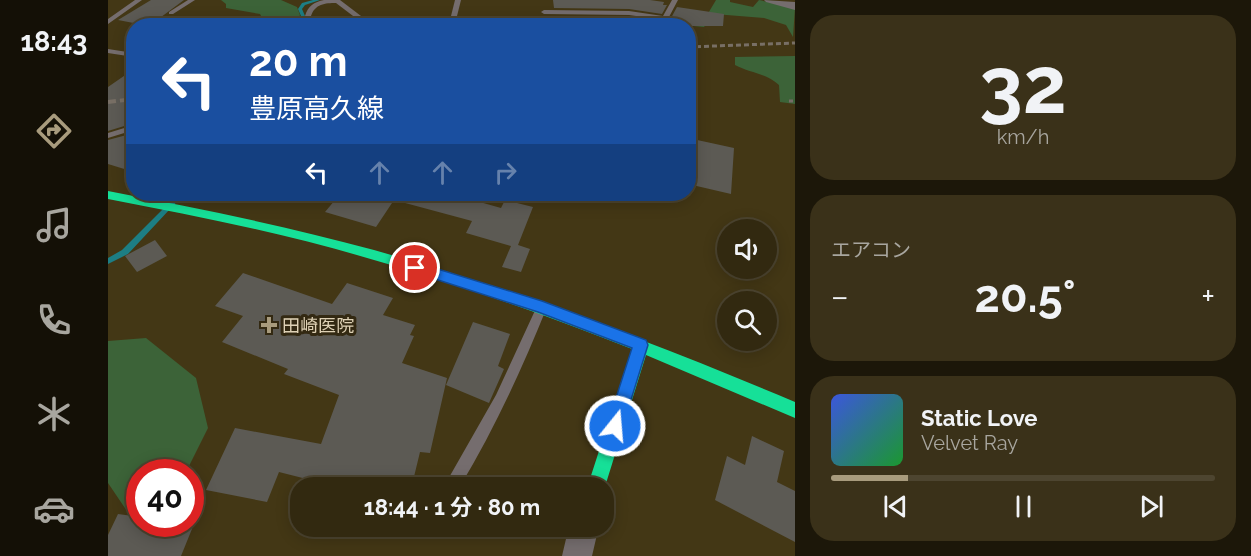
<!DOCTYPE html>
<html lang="ja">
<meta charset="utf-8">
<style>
body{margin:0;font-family:Raleway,"Noto Sans JP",sans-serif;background:#3a3119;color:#f1f3f6;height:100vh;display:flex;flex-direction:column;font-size:22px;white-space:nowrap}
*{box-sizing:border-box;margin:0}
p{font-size:20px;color:#a8a69f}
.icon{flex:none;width:33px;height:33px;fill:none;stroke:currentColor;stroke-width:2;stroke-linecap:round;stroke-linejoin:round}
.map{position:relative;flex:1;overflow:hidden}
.panel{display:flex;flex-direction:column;gap:15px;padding:15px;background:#1c1709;width:456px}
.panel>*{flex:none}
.top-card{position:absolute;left:18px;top:18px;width:570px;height:183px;border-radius:24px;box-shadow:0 3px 15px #0003,0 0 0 2px #4d4530;background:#1a4fa0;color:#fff;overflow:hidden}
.fabs{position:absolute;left:609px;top:219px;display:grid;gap:12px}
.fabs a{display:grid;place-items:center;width:60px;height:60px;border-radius:50%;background:#322910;box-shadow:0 3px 15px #0003,0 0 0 2px #4d4530;font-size:30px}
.speed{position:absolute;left:18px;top:459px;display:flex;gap:12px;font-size:30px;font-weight:700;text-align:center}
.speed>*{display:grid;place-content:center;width:78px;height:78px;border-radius:50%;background:#322910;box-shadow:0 3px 15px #0003,0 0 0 2px #4d4530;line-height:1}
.speed .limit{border:9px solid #d22;background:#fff;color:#111}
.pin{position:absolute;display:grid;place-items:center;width:51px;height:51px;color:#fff;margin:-26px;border:3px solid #fff;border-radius:50%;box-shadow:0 2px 6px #0007}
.me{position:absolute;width:66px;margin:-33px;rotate:17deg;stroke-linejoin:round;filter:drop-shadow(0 0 4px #0008)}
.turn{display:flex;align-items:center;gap:21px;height:126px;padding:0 24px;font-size:27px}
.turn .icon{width:78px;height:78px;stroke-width:2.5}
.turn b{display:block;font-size:42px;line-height:51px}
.lanes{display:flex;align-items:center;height:57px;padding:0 24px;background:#0003;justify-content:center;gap:30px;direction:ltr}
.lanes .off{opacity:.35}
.big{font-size:45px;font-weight:700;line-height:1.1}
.panel .card{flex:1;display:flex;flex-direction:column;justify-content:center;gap:9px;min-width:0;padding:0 21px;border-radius:24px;background:#3a3119}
.panel .dial{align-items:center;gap:0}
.dial b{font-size:78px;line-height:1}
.song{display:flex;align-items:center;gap:18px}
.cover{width:72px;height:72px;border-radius:9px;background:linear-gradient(135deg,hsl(230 70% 55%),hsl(130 70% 35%))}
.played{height:6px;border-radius:3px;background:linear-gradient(90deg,#a89b7d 20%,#4d4530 20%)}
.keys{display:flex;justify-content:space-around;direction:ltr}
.heat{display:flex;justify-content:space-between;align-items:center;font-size:33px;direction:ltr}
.trip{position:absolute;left:182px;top:477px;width:324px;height:60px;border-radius:24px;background:#322910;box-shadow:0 3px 15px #0003,0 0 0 2px #4d4530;font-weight:700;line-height:60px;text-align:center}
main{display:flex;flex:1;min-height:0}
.tab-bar{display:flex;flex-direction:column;width:108px;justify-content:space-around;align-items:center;background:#141006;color:#a8a69f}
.tab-bar .icon{width:42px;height:42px}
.tab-bar .on{color:#a89b7d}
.tab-bar b{font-size:27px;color:#f1f3f6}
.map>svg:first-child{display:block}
.green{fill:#3c6338}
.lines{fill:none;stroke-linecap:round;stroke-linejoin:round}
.stream{fill:#1d7e84;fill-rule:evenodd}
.building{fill:#5c5a54}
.path{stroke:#756d66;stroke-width:3;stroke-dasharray:4 4;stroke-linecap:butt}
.lane{fill:#756d6e;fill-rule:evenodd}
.street{fill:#756d6e;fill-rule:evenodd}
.fast{fill:#16e098;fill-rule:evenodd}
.rail-far1{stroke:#786f65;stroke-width:3;stroke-dasharray:5 3;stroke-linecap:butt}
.rail{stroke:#786f65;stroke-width:4;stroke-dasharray:8 4;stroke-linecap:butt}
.route{fill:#1a73e8;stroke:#114b97;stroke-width:1.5}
.poi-dot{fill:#a89b7d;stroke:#332912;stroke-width:2}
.labels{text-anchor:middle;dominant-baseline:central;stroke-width:6;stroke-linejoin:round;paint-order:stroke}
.poi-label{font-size:18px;fill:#ded1b5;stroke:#332912;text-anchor:start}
</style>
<main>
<nav class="tab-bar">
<b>18:43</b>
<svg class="icon on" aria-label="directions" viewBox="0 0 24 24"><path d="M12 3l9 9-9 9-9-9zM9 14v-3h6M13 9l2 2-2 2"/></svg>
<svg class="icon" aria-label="music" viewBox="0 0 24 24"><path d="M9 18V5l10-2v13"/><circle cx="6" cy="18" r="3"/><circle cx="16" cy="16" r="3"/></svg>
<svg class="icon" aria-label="phone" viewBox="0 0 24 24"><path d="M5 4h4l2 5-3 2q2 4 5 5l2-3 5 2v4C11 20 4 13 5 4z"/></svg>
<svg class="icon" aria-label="climate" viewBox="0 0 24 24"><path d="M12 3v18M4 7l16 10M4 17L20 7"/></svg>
<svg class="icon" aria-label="car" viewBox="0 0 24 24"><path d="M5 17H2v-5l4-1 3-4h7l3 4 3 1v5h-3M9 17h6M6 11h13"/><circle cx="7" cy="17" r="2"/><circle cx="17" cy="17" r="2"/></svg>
</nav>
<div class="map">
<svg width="687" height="556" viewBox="0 0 687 556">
<rect width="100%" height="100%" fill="#433715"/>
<path class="green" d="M113,0H173L189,7L192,15L187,25H158L152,14L118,8V4Z
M608,0H622V2L645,7L651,0L687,8L685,37L678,25L656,18L606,14L596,27L565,24L562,18L595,22Z
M687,56V104L672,102L671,85C658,73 642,73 627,65V57Z
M38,338L88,378L100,428L78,472H32L31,512L23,517L0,483V341Z"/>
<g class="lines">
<path class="stream" d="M205,0H212L197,5L194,9L197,16L193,22L195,26H191L189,22L193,16L190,9L194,3Z
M70,194H76L20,254L0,264V258L14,250Z"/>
</g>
<path class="building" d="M43,0H76L41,26L10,20Z
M445,0H542L556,2L555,5H559L554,14L521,9L446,8Z
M569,7L616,14L615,26H471V23L449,21L448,16L521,17L556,22L563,18Z
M26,69V123L0,131V87Z
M26,133V172L0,164V140Z
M580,138L626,148L623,194L580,184Z
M232,194H356L354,197L393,208L397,200L425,207L410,245L422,249L413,272L394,267L403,246L358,233L364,221L286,200L268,227L217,212Z
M47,240L59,256L29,272L17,256Z
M135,273L224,304L239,283L285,298L275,315L307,325L302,335L306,336L294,363L339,378L322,453L312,452L304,485L292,482L291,488H234L171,472L159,502L98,490L127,428L213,444L231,395L176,374L180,369L114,342L135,316L107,306Z
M365,322L402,334L390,366L396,369L381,403L338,385Z
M644,436L676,451L669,482L687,491V542L607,500L619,456L637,465Z
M10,514L32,517V524H86L73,556H0V535Z"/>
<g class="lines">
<path class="path" d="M681,101H687"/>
<path class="lane" d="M27,0H34L0,24V19Z
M80,0H87L65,14H61V12Z
M216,0H232L253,16L260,26H254L249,19L228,3C217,3 207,4 203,16L213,26H206L197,16C200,6 206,2 216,0Z
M347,0H353L347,24L343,26L341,24Z
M564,0H570L561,17L556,20L521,15L436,14L433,12L436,10L521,11L555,16Z
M0,49L26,53V57L0,53Z
M26,125V130L0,138V133Z
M434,303L438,304L439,307C414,369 386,430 351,488H338L339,481L388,395L430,304Z"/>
<path class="street" d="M656,0L687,2V10L658,2Z
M461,526H491L484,556H454Z"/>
<path class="fast" d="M0,191C89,208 178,226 266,250C410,291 549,344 687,402V418L538,355L495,493V488H479L524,349C439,316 354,285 266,260C179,234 89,216 0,199Z"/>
<path class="rail-far1" d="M580,47L687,43"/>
<path class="rail" d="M0,102L26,99"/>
</g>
<path class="route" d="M307,262L434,301L538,340L540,345L513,432L507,434L501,432L499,426L524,348L430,312L302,271L300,268L302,264Z"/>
<path class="poi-dot" d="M158 316h6v6h6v6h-6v6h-6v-6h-6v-6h6z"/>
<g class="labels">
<g class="poi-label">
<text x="174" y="325">田崎医院</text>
</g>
</g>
</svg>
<div class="fabs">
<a><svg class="icon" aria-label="sound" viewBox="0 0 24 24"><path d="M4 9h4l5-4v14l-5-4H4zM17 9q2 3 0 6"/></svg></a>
<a><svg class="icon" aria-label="search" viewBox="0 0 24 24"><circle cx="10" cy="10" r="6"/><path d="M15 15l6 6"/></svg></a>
</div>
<div class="speed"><div class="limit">40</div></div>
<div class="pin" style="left:307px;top:268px;background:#d93025"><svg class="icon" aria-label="arrive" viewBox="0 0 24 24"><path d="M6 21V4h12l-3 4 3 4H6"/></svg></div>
<svg class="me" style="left:507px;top:426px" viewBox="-20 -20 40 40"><circle r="17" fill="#1a73e8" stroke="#fff" stroke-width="3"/><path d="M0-11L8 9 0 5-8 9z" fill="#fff"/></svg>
<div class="trip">18:44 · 1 分 · 80 m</div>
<div class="top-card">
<div class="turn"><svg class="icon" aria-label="left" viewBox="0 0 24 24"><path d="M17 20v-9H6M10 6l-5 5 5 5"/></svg><div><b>20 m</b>豊原高久線</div></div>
<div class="lanes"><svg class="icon" aria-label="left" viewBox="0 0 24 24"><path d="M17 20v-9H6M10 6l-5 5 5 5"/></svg><svg class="icon off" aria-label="ahead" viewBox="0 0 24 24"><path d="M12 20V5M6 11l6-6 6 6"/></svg><svg class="icon off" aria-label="ahead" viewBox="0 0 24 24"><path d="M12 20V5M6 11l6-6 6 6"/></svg><svg class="icon off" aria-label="right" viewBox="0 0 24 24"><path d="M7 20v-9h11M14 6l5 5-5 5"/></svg></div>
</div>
</div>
<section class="panel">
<div class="card dial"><b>32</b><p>km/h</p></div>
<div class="card"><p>エアコン</p>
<div class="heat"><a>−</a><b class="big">20.5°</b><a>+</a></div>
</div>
<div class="card">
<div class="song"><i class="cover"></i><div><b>Static Love</b><p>Velvet Ray</p></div></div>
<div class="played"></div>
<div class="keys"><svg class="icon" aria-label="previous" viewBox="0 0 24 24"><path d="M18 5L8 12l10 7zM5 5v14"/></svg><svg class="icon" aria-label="pause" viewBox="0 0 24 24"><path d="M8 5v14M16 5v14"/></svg><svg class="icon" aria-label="next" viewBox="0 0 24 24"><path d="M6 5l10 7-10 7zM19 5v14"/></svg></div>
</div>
</section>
</main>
